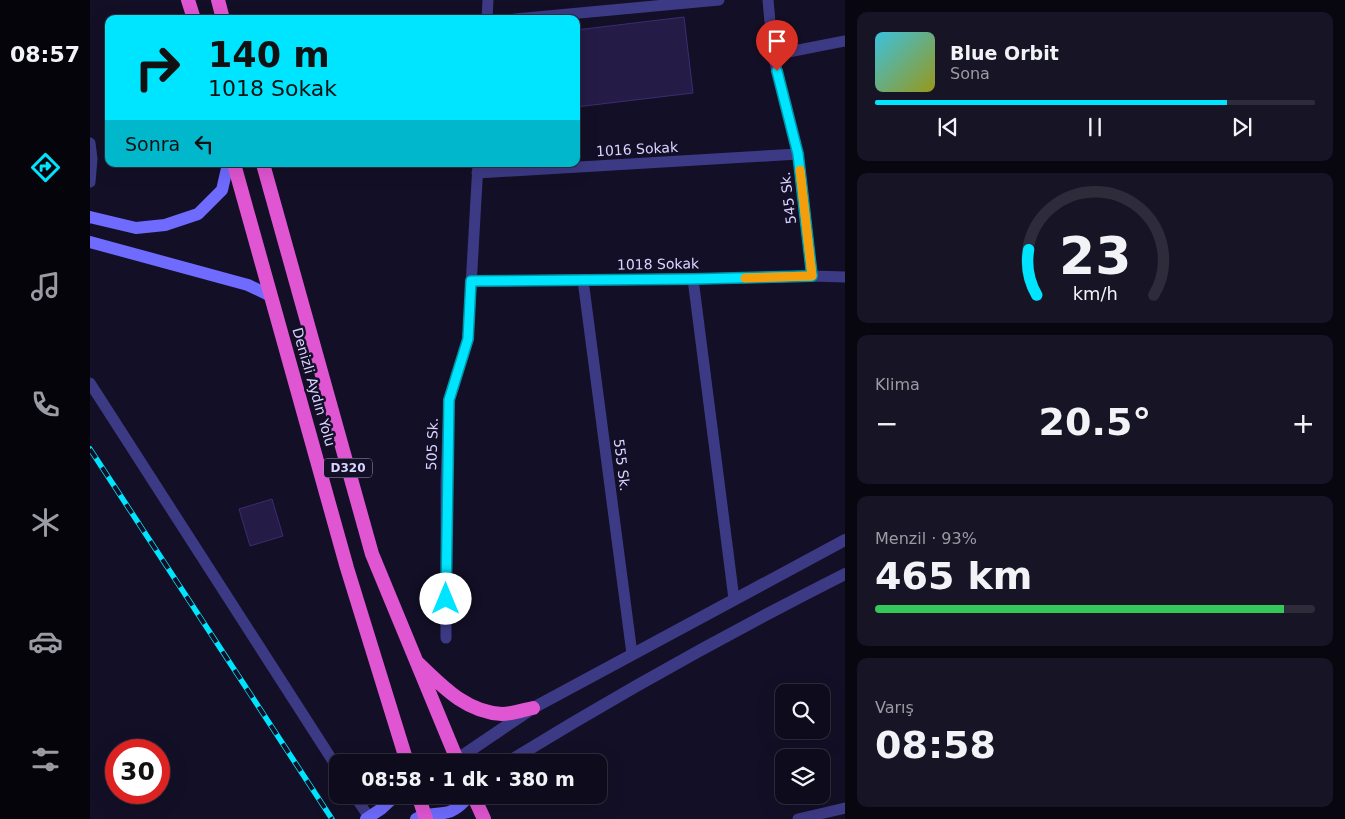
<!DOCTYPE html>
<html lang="tr">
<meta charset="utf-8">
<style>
body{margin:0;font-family:"DejaVu Sans",sans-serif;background:#171425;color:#f1f3f6;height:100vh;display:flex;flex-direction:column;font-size:19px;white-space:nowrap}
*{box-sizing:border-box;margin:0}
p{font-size:16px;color:#9b9ba3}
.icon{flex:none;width:28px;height:28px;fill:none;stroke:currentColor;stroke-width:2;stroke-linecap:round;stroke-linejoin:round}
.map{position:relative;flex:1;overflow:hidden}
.side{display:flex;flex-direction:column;gap:12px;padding:12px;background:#08060f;width:500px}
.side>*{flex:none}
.banner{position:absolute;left:15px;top:15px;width:475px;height:152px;border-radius:10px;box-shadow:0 5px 20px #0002,0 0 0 1px #2e2b3b;background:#00e5ff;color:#111;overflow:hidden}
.tools{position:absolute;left:685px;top:684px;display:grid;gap:10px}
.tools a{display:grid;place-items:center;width:55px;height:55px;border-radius:10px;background:#0e0b1c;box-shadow:0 5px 20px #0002,0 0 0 1px #2e2b3b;font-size:25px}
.speed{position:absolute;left:15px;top:739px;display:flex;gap:10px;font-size:25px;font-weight:700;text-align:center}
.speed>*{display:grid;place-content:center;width:65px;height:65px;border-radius:50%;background:#0e0b1c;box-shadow:0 5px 20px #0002,0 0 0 1px #2e2b3b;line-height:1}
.speed .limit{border:8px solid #d22;background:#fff;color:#111}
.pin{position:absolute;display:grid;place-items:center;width:42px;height:42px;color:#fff;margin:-51px -21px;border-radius:50% 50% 50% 0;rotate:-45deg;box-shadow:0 0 5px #0007}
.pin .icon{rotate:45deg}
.me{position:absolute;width:55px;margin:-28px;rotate:0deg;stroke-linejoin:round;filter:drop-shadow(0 0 4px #0008)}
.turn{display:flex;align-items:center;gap:18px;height:105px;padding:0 20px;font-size:22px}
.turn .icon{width:65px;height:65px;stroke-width:2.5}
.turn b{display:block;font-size:35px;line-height:42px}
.then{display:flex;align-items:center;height:48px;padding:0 20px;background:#0003;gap:10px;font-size:19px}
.big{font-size:38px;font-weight:700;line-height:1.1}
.side .widget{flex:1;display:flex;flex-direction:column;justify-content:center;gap:8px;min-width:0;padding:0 18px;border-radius:10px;background:#171425}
.side .dial{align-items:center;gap:0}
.dial svg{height:130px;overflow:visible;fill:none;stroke:#2e2b3b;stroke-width:7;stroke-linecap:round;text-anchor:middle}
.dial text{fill:#f1f3f6;stroke:none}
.song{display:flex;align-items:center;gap:15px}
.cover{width:60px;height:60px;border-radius:8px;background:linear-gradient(135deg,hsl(190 70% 55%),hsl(60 70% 35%))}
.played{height:5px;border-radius:2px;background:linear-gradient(90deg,#00e5ff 80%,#2e2b3b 80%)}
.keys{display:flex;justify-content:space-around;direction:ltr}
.heat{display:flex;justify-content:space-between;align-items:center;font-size:28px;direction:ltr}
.charge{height:8px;border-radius:4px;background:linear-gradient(90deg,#34c759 93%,#2e2b3b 0)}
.trip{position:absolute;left:239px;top:754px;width:278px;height:50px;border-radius:10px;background:#0e0b1c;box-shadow:0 5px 20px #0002,0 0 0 1px #2e2b3b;font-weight:700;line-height:50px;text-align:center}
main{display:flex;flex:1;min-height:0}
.tabs{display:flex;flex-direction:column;width:90px;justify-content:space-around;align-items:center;background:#06040b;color:#9b9ba3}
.tabs .icon{width:35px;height:35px}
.tabs .selected{color:#00e5ff}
.tabs b{font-size:22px;color:#f1f3f6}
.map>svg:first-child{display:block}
.building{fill:#241b47;stroke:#3b2d73}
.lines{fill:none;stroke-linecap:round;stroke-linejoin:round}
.minor{stroke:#3d3a85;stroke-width:11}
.tertiary{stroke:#3d3a85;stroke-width:12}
.secondary{stroke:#6f6bff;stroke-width:12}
.trunk{stroke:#e055d1;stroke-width:14}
.rail-casing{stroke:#00e5ff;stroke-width:5.5}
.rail{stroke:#130f26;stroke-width:4;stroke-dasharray:11;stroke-linecap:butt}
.route-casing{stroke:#0095a6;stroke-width:12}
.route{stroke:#00e5ff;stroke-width:9}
.slow{stroke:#f59e0b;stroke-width:9}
.labels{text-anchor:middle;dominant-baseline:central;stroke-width:5;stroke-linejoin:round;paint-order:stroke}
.shield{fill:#130f26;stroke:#9e99be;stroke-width:1}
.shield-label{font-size:12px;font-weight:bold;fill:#d9d4ff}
.street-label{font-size:14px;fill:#d9d4ff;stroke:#130f26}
</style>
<main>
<nav class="tabs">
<b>08:57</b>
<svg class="icon selected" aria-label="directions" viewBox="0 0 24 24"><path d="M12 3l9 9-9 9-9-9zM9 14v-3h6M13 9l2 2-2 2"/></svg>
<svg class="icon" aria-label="music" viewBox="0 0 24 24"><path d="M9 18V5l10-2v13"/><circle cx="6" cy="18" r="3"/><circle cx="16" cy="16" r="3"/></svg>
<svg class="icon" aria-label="phone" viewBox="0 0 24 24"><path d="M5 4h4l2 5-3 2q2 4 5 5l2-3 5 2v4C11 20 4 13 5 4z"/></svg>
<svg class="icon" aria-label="climate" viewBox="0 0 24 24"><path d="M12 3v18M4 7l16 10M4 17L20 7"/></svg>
<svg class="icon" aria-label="car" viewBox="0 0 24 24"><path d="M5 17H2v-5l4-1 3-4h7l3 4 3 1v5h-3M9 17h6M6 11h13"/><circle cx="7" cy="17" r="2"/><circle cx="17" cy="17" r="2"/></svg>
<svg class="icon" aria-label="filters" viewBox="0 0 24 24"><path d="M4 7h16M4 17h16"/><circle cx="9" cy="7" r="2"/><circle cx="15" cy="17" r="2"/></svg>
</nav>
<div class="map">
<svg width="755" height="819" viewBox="0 0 755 819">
<rect width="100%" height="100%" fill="#130f26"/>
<path class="building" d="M594,17L603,93L486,107V30Z
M182,499L193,536L160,546L149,509Z"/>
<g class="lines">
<path class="minor" d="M678,0L683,55L708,154L722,276
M397,19L398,0
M425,19L629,0
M683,55L755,41
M0,143L2,159L0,182
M387,173L708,154
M603,279L644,599
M493,280L542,654
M381,281L603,279L722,276L755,277
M0,383L248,769
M356,638V481L359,400L378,339L388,164
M264,795L279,817
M708,819L755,808"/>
<path class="tertiary" d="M366,760L443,708L755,540
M418,762C527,695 640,632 755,574"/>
<path class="secondary" d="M0,217L46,228L75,225L108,214L132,190L138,164
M0,242L158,285L181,296
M337,762L346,759L366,760
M276,819L291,809L306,795
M326,819C336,813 343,815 354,813C365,812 373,803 380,795"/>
<path class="trunk" d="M98,0L104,19
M128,0L133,19
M144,164L257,568L317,762
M173,164L282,554L368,762
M328,663C353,687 376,712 412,714C422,714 433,710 443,708
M328,795L336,819
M383,795L394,819"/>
<defs>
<path id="rail" d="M0,449L242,819"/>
</defs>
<use href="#rail" class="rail-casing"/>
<use href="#rail" class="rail"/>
</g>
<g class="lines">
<defs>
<path id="route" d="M356,599L359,400L378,339L381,281L603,279L722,276L708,154L687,71"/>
</defs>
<use href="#route" class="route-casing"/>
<use href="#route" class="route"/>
<path class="slow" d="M655,278L722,276L710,170"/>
</g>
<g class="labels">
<rect class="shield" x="234" y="458.5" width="48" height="19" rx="4"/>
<g class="shield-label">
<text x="258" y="468">D320</text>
</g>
<g class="street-label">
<text transform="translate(547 149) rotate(-3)">1016 Sokak</text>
<text transform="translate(698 198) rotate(-97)">545 Sk.</text>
<text transform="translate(568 264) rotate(-1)">1018 Sokak</text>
<text transform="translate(224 387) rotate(74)">Denizli Aydın Yolu</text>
<text transform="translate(342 444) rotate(-88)">505 Sk.</text>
<text transform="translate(532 465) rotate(83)">555 Sk.</text>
</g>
</g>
</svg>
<div class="tools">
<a><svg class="icon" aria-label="search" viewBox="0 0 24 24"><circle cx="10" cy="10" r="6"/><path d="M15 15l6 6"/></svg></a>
<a><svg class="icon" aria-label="layers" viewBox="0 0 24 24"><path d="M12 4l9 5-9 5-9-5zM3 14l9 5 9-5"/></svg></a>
</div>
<div class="speed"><div class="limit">30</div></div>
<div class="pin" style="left:687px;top:71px;background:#d93025"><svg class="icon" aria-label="arrive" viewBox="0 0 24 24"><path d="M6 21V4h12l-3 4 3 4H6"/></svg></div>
<svg class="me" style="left:356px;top:599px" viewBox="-20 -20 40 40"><circle r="19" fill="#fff"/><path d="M0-13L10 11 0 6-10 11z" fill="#00e5ff"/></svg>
<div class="trip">08:58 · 1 dk · 380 m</div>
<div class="banner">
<div class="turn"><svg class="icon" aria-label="right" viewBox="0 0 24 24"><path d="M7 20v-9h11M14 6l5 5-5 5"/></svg><div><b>140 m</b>1018 Sokak</div></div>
<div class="then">Sonra<svg class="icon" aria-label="left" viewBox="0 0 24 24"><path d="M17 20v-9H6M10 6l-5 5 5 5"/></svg></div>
</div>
</div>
<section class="side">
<div class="widget">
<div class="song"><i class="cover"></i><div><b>Blue Orbit</b><p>Sona</p></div></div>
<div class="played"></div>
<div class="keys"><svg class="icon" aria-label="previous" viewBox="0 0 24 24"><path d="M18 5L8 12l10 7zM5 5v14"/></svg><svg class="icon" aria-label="pause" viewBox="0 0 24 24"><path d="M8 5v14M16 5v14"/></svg><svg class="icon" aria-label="next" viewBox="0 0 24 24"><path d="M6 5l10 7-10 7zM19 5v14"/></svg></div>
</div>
<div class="widget dial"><svg viewBox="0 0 100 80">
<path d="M14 69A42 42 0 1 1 86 69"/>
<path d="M14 69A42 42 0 0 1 9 41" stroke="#00e5ff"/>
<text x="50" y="56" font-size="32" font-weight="700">23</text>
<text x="50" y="72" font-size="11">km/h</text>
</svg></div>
<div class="widget"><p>Klima</p>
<div class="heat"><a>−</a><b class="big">20.5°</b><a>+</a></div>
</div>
<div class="widget"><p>Menzil · 93%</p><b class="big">465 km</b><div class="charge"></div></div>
<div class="widget"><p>Varış</p><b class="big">08:58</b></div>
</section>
</main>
